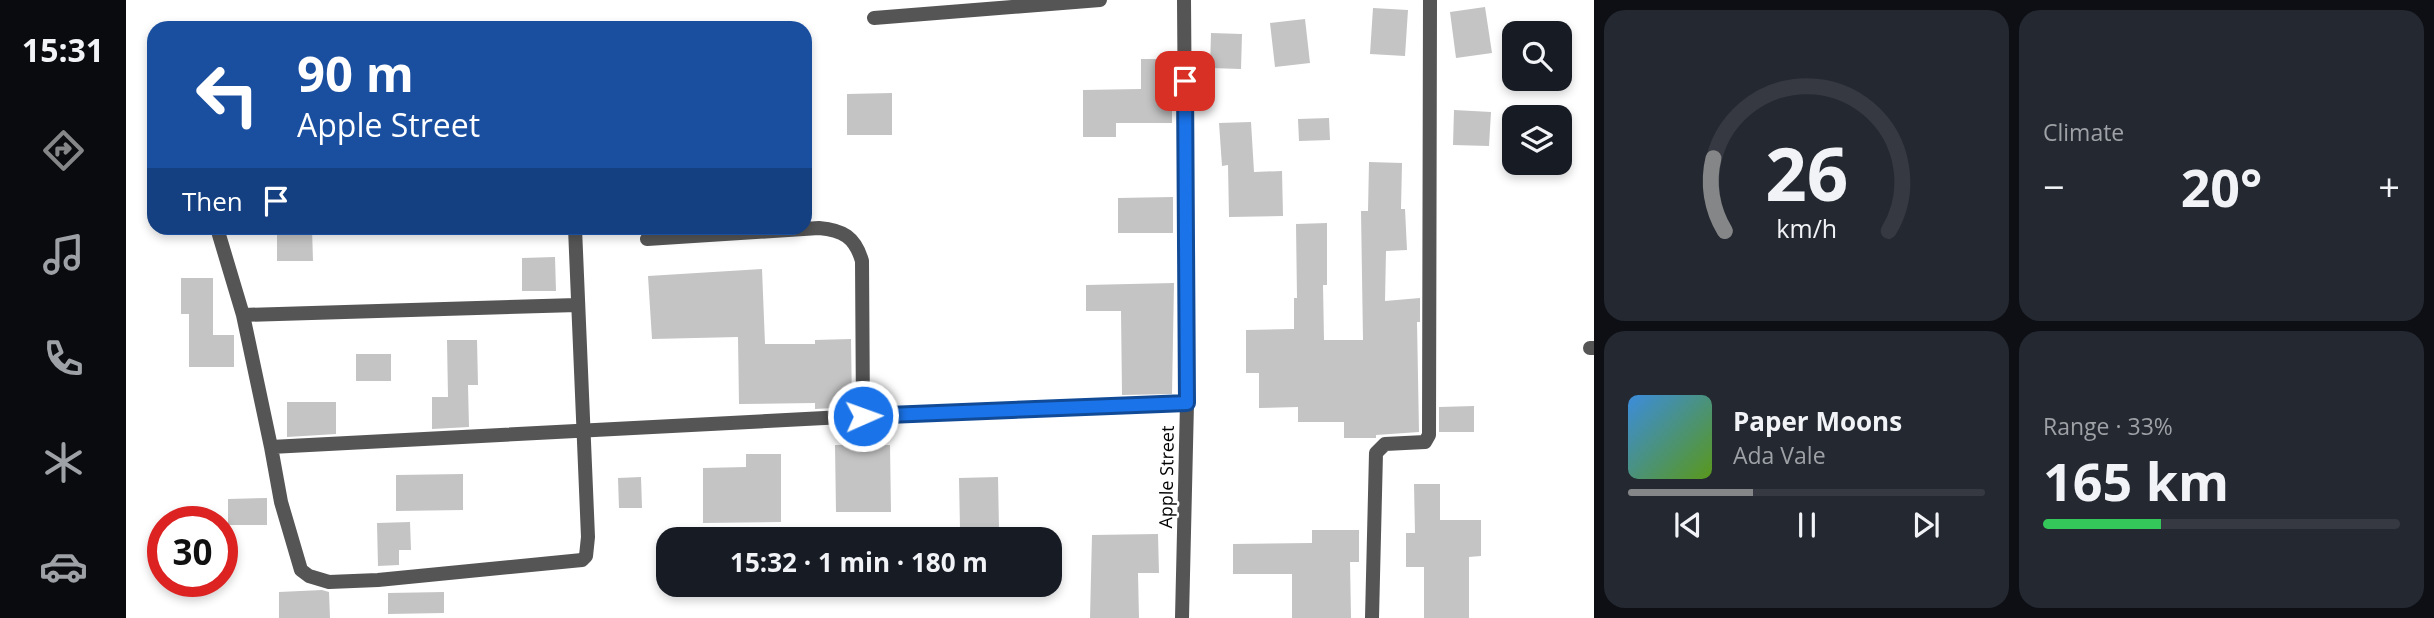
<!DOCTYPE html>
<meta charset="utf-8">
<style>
body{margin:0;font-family:"Open Sans",sans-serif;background:#242831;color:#f1f3f6;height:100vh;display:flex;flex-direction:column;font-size:26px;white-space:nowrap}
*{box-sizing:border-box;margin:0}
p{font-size:23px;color:#9ea1a6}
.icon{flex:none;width:38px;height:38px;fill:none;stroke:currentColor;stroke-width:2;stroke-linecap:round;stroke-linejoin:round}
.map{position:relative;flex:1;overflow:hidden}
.side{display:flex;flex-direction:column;gap:10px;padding:10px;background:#0d0f14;width:840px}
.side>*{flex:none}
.top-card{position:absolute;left:21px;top:21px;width:665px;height:214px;border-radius:21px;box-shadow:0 4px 10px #0003;background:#1a4fa0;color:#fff;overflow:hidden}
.buttons{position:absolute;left:1376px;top:21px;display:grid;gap:14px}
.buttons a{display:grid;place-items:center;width:70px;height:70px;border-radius:14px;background:#171b24;box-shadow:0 4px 10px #0003;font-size:35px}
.speed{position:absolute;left:21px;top:506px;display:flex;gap:14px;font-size:35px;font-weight:700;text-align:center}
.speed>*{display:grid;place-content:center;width:91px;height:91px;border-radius:50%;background:#171b24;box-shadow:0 4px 10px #0003;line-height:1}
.speed .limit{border:10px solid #d22;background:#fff;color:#111}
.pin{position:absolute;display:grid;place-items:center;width:60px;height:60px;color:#fff;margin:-30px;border-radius:14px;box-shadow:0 4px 10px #0006}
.me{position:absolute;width:77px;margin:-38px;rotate:88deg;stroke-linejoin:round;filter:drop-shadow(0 0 5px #0008)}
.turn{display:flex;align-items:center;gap:24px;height:147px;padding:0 35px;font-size:32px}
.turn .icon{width:91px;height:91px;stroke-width:2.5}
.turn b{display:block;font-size:49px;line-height:60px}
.then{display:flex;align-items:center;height:66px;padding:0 35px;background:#0003;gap:14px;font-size:26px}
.big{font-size:52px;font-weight:700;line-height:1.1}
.side .widget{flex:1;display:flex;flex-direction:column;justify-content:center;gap:10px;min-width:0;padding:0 24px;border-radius:21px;background:#242831}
.side .dial{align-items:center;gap:0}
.dial svg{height:182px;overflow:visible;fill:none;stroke:#363941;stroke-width:7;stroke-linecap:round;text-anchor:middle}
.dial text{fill:#f1f3f6;stroke:none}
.song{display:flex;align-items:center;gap:21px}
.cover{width:84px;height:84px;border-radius:10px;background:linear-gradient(135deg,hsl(210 70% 55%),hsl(90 70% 35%))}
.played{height:7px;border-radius:4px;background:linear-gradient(90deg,#858687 35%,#363941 35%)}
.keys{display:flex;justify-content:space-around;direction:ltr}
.heat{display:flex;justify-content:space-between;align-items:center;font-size:38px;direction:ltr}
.charge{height:10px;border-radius:5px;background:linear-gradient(90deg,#34c759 33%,#363941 0)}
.side .tiles{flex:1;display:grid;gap:10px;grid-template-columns:repeat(2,1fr)}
.trip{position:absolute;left:530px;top:527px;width:406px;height:70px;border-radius:21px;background:#171b24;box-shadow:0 4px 10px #0003;font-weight:700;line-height:70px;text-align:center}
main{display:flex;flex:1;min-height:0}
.tabs{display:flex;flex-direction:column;width:126px;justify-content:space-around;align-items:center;background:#090b0e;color:#9ea1a6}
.tabs .icon{width:49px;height:49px}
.tabs .on{color:#858687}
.tabs b{font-size:32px;color:#f1f3f6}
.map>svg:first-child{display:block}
.building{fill:#c4c4c4}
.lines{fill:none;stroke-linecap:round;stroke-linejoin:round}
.street{stroke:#555;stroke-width:14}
.route-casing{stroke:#114b97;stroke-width:18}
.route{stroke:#1a73e8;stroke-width:12}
.labels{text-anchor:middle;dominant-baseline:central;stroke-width:5;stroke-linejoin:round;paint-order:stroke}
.street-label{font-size:18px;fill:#000;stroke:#fff}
</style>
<main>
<nav class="tabs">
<b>15:31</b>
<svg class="icon on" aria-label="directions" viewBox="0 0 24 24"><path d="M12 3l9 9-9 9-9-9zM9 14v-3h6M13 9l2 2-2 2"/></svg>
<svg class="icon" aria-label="music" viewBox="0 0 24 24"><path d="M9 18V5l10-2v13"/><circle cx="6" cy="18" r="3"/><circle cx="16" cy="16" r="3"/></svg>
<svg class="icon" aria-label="phone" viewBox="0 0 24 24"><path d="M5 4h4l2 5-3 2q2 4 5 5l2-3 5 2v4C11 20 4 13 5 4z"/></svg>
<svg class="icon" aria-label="climate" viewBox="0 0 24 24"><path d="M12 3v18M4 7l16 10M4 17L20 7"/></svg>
<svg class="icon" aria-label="car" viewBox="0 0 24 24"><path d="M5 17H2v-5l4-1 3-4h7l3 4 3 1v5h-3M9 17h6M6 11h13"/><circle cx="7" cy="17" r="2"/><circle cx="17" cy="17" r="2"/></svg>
</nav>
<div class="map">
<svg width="1468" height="618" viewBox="0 0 1468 618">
<rect width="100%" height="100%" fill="#fff"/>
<path class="building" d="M1359,7L1366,53L1330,58L1324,12Z
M1247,8L1282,10L1279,56L1244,54Z
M1179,19L1184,63L1149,67L1144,23Z
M1085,33L1116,34L1115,69L1084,68Z
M1015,59H1046V123H990V137H957V90L1015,89Z
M766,93V135H721V94Z
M1328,110L1365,112L1363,146L1327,145Z
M1203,118L1204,140L1173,141L1172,119Z
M1125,122L1128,172L1156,171L1157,216L1103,217L1102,165L1096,166L1093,123Z
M1243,162L1276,163L1275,209H1279L1281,250L1260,251L1259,301L1294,298V322H1291L1293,432L1250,435V438H1218V422H1172V407L1133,408V373H1120V330L1168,329V298H1171L1170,224L1201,223V285H1197L1198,340H1237L1235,211H1242Z
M1047,197V233H992V198Z
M151,228H186L187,261H151Z
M429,257L430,291H396V258Z
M636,269L639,344H689V340L725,339L726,407L689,409V403L613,404L612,337L526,339L522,276Z
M55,278H87V335H108V367H63V314H55Z
M1048,283L1046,394L996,395L995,311H960V285Z
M321,340H351L352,385H342L343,427L306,429V397H322Z
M230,354H265V381H230Z
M161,402H210V434L161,437Z
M1348,406V432H1313V407Z
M709,445H764L765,512H710Z
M620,454H655V522L577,523V468L620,467Z
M337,474V510L270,511V475Z
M515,477L516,508H493L492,478Z
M872,477L873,529H834L833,478Z
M1288,484H1314V520H1355V556L1343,557V618H1298V567H1280V533H1289Z
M141,498V525H102V499Z
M284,522L285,550H273V565L252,566L251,523Z
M1186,530H1233V562H1224L1225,618H1166V574H1107V544L1186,543Z
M1032,534L1033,573H1012L1013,618H964L966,535Z
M196,590L203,592L204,618H153V592Z
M318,592V613L262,614V593Z"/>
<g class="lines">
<path class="street" d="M748,18L974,0
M91,228L117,315
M521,239L693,228C717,230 729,237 736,261L737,416
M451,305L117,315L145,447L737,416L1061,403
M1464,348H1468
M145,447L155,502L175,570L183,576L203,582L252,580L456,560L460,556L462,537L449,228
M1056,618L1061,403L1058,0
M1246,618L1250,453L1259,444L1299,442L1303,435L1304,0"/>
</g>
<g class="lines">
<defs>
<path id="route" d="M737,416L1061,403L1059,81"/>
</defs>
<use href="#route" class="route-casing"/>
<use href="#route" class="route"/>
</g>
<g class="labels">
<g class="street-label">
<text transform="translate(1040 477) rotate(-89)">Apple Street</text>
</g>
</g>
</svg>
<div class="buttons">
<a><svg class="icon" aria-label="search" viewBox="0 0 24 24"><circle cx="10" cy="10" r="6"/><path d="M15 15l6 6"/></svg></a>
<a><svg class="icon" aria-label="layers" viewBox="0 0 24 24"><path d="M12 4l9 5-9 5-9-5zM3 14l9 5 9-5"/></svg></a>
</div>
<div class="speed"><div class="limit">30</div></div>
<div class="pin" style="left:1059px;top:81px;background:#d93025"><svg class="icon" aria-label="arrive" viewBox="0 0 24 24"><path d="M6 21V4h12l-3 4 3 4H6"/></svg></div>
<svg class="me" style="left:737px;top:416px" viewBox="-20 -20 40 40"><circle r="17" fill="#1a73e8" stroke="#fff" stroke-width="3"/><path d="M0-11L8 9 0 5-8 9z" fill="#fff"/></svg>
<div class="trip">15:32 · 1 min · 180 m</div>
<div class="top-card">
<div class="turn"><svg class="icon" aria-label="left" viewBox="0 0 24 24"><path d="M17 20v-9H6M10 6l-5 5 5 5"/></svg><div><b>90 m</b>Apple Street</div></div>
<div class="then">Then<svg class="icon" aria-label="arrive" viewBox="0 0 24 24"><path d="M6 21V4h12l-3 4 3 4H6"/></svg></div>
</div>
</div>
<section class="side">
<div class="tiles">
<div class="widget dial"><svg viewBox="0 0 100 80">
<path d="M14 69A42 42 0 1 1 86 69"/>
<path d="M14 69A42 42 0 0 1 9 37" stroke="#858687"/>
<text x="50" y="56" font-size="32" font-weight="700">26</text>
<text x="50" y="72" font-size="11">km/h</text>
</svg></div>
<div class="widget"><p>Climate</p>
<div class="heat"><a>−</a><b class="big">20°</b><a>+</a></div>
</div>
<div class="widget">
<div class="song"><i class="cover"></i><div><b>Paper Moons</b><p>Ada Vale</p></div></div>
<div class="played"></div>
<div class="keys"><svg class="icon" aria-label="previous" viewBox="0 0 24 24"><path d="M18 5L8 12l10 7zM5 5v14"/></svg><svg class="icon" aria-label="pause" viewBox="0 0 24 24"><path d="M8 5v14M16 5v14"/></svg><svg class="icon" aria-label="next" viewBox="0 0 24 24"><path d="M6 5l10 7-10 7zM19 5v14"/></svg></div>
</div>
<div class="widget"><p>Range · 33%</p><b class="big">165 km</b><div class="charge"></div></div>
</div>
</section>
</main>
